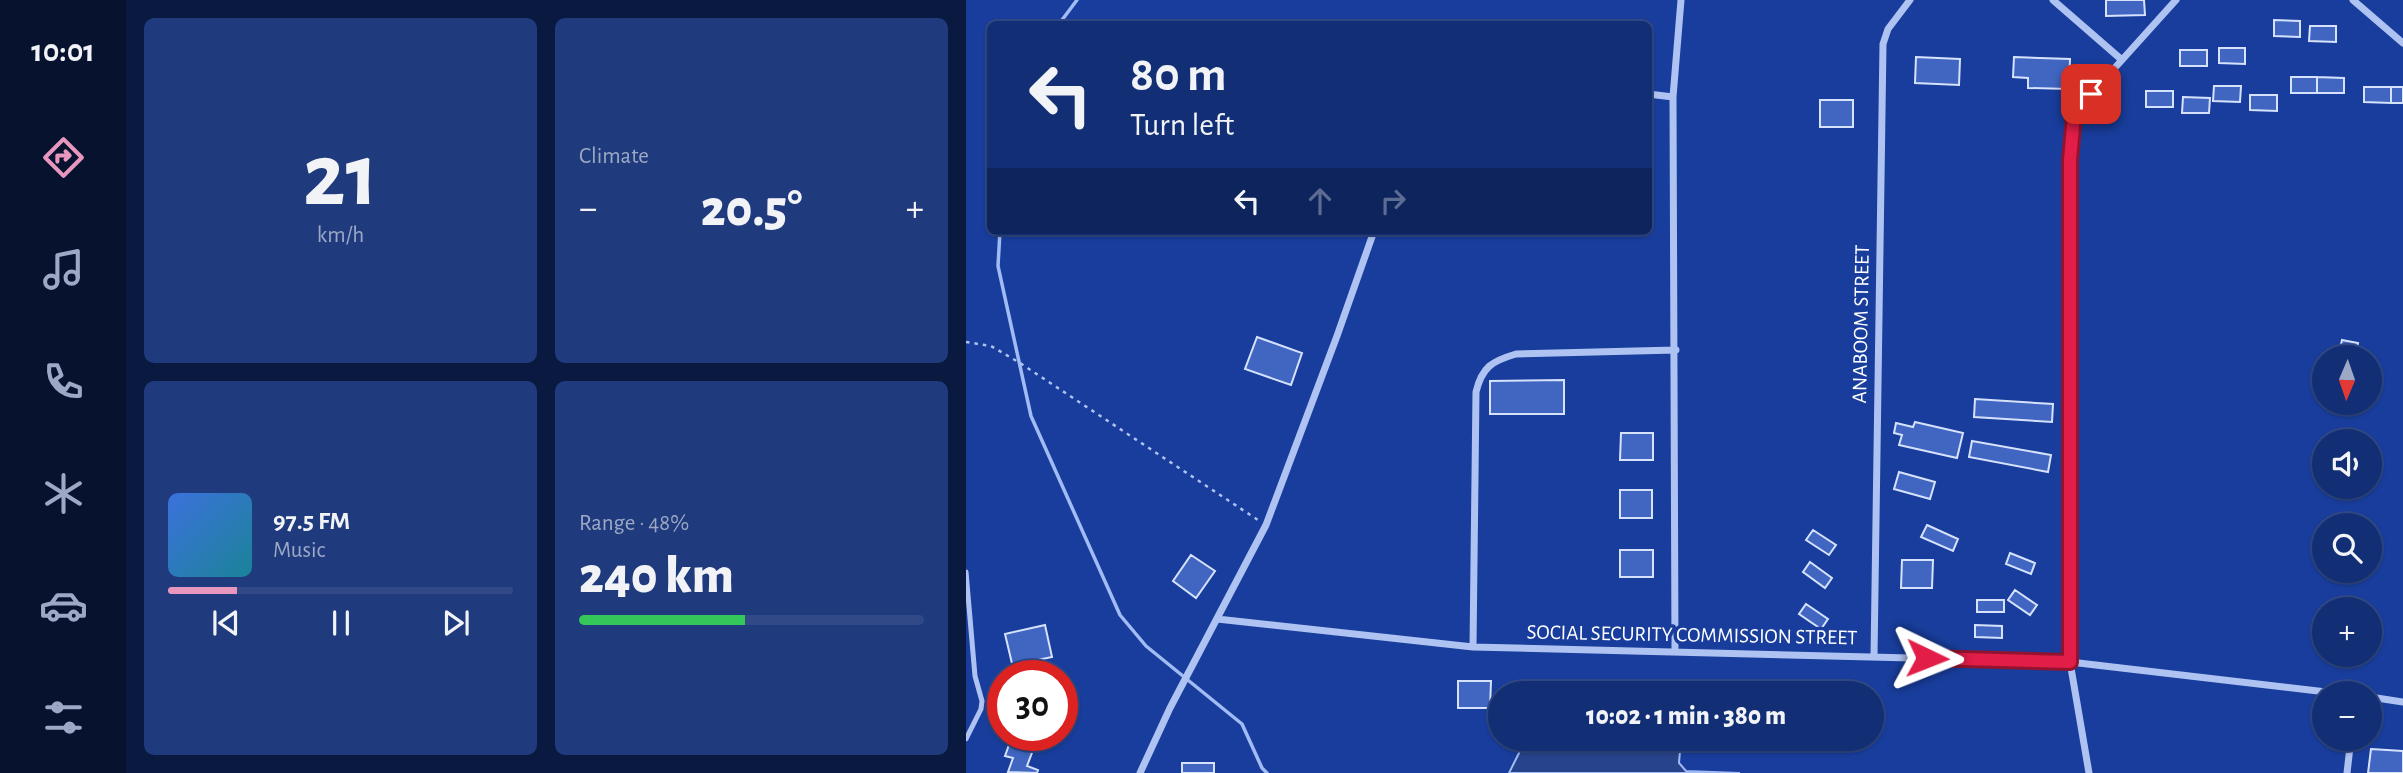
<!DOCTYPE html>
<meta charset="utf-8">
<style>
body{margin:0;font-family:"Alegreya Sans",sans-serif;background:#1f3a7d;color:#f1f3f6;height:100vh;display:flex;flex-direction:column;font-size:26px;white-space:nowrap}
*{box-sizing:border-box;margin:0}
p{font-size:23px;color:#9ca8c5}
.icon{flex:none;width:38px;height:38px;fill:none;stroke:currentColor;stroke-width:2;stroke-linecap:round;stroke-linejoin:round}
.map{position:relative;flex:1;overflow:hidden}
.sheet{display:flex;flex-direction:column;gap:18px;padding:18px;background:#0a1940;width:840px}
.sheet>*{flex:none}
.hud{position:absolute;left:21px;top:21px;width:665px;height:214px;border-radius:10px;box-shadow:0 2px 5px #0004,0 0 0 2px #314a87;background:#122e75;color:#f1f3f6;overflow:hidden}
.needle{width:46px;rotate:182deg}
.tools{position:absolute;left:1346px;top:345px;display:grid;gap:14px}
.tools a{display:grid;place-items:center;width:70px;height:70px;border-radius:50%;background:#122e75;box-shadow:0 2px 5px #0004,0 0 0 2px #314a87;font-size:35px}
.speed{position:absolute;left:21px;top:660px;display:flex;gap:14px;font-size:35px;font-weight:700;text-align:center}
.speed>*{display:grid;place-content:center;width:91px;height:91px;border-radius:50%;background:#122e75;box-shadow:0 2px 5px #0004,0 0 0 2px #314a87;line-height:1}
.speed .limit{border:10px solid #d22;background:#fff;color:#111}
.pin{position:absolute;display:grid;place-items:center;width:60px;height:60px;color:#fff;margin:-30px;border-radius:14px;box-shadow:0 4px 10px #0006}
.me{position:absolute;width:77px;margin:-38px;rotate:92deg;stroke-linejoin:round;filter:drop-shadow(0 0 5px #0008)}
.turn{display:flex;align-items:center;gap:24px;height:147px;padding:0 28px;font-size:32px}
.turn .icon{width:91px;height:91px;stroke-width:2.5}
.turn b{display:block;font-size:49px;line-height:60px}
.lanes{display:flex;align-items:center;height:66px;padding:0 28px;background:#0003;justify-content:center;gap:35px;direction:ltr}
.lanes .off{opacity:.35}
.big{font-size:52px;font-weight:800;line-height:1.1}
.sheet .tile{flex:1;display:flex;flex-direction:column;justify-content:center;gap:10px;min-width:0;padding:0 24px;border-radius:10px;background:#1f3a7d}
.sheet .dial{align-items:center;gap:0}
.dial b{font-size:91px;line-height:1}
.song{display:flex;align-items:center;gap:21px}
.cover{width:84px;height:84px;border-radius:10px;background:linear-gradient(135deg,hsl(220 70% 55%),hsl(190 70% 35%))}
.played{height:7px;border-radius:4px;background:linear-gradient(90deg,#e797bd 20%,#314a87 20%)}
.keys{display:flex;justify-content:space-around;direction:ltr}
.heat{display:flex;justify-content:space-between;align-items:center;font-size:38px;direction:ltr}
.charge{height:10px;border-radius:5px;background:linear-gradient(90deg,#34c759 48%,#314a87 0)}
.sheet .tiles{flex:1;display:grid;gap:18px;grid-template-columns:repeat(2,1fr)}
.trip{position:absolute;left:522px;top:681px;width:396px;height:70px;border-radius:35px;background:#122e75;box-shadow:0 2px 5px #0004,0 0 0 2px #314a87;font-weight:800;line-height:70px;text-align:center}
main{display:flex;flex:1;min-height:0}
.tabs{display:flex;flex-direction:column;width:126px;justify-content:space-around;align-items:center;background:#07122f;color:#9ca8c5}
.tabs .icon{width:49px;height:49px}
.tabs .current{color:#e797bd}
.tabs b{font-size:32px;color:#f1f3f6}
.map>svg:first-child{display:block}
.water{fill:#27438b;stroke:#a1bbf4;stroke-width:2}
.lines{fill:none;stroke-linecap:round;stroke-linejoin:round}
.stream{stroke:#a1bbf4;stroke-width:3.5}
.building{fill:#4066c2;stroke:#d6e2fc;stroke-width:2}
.path{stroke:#afc3f2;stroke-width:2.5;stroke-dasharray:3.5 5;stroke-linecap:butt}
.lane{stroke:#afc3f2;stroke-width:5}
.street{stroke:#afc3f2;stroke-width:7}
.route-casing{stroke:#92132f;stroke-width:18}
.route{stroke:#e11d48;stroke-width:12}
.labels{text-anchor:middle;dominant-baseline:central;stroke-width:7;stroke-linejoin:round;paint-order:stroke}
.street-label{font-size:21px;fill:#fff;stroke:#183d9c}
</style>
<main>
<nav class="tabs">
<b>10:01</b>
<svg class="icon current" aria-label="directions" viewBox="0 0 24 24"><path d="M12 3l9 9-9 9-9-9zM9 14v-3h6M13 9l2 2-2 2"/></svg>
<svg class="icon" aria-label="music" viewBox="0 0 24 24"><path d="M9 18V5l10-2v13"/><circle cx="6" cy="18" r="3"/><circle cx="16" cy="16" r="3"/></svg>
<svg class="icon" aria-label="phone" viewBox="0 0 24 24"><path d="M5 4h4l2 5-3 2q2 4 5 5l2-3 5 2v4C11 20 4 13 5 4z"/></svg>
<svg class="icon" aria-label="climate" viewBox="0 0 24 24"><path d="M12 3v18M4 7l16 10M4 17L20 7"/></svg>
<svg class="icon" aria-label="car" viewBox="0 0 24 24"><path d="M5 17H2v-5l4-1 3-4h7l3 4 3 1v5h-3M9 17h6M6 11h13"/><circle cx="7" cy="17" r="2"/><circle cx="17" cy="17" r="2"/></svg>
<svg class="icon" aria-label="filters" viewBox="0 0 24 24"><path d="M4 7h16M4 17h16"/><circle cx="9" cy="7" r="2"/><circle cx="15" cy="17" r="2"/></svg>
</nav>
<section class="sheet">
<div class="tiles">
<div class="tile dial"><b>21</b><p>km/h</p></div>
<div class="tile"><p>Climate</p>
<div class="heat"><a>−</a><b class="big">20.5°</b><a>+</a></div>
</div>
<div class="tile">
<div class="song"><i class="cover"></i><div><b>97.5 FM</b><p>Music</p></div></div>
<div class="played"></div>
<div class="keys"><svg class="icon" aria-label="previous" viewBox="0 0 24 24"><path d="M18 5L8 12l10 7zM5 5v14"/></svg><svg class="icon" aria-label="pause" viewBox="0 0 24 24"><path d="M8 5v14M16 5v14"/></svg><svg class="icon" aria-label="next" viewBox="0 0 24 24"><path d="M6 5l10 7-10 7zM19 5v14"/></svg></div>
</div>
<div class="tile"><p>Range · 48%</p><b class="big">240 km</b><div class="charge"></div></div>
</div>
</section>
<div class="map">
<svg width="1437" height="773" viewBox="0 0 1437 773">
<rect width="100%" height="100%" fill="#183d9c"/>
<path class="water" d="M560,739H715L713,763L720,771L774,773H543Z"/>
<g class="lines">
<path class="stream" d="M93,24L111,0
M34,231L32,266L65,416L154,615L180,646L276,724L296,768L301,773"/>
</g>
<path class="building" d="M1140,0H1178L1179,15L1140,16Z
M1308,20L1334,21V37L1308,36Z
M1344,26H1370V42L1343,41Z
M1253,48H1279V64L1253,63Z
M1214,50H1241V66H1214Z
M950,57L994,59L993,85L949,83Z
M1048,57L1104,59L1103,89L1062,88V78L1047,77Z
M1325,77H1351V93H1325Z
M1351,77L1378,78V93H1351Z
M1248,86H1275L1274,102L1247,101Z
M1398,87H1425V103L1398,102Z
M1425,87H1437V103H1425Z
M1180,91H1207V107H1180Z
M1284,95H1311V111L1284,110Z
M1217,97L1244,98L1243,113H1216Z
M854,100H887V127H854Z
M291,337L336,353L325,385L279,369Z
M1376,340L1392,343L1389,357H1372Z
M598,380V414H524V381Z
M1009,399L1087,404L1086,422L1008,417Z
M949,422L997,433L991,458L933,445L936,435L928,433L930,423L947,427Z
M655,433H687V460H654Z
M1006,441L1085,455L1082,472L1003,457Z
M933,472L969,482L964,499L928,489Z
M654,490H686V518H654Z
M961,525L992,539L987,551L955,537Z
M847,530L870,545L863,555L840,540Z
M654,550H687V577H654Z
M1044,553L1069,563L1065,574L1040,564Z
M225,555L249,571L230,598L207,581Z
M936,560H967L966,588H935Z
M844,562L866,578L859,588L837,572Z
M1049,590L1071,605L1064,615L1042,600Z
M1011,600H1038V612H1011Z
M840,604L862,619L855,629L833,614Z
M79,625L86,657L67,661L69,668L48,672L39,634Z
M1009,625L1036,626V638L1009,637Z
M492,681H525L524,708H492Z
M44,742L67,750L61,766L72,770L71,773L42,772L47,758L39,756Z
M1405,749L1437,751V773H1402Z
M216,763H248V773H216Z"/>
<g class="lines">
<path class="path" d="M0,342L25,346L54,363L292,520"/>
<path class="lane" d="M0,572L9,676L16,701L15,709L0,739"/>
<path class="street" d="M1087,0L1156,60
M1387,0L1437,43
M682,94L707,97
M251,619L507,647L1104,662L1369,693
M507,647L510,392C516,367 526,361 550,354L710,350
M709,652L707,97L715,0
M908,657L917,44L922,29L944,0
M1404,697L1437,702
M174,773L204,708L300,525L371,336L408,231
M1123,773L1104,662V160L1107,120L1110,111L1210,0
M1381,773L1385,738"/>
</g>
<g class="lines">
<defs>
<path id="route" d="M961,658L1104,662V160L1108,115L1125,94"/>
</defs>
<use href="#route" class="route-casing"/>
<use href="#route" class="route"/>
</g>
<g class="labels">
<g class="street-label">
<text transform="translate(895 324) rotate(-89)">ANABOOM STREET</text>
<text transform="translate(726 635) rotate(1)">SOCIAL SECURITY COMMISSION STREET</text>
</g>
</g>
</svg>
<div class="tools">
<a><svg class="needle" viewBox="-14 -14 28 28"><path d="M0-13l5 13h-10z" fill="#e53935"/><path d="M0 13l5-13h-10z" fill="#9ca8c5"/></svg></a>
<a><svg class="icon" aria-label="sound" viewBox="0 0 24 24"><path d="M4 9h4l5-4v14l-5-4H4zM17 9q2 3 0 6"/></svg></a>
<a><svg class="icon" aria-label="search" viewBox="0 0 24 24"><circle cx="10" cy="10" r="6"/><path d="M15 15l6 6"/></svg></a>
<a>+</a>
<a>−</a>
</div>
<div class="speed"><div class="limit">30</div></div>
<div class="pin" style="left:1125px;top:94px;background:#d93025"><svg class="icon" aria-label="arrive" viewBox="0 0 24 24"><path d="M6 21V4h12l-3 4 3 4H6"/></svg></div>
<svg class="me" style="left:961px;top:658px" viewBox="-20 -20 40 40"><path d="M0-17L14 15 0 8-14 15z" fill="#e11d48" stroke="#fff" stroke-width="4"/></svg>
<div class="trip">10:02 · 1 min · 380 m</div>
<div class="hud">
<div class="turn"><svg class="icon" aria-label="left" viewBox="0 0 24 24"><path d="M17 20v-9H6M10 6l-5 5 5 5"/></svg><div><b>80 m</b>Turn left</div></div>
<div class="lanes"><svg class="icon" aria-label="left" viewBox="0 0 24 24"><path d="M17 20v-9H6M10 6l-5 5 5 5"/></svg><svg class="icon off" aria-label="ahead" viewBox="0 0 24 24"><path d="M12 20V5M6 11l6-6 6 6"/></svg><svg class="icon off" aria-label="right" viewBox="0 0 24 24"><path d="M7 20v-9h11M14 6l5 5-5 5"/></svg></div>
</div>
</div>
</main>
